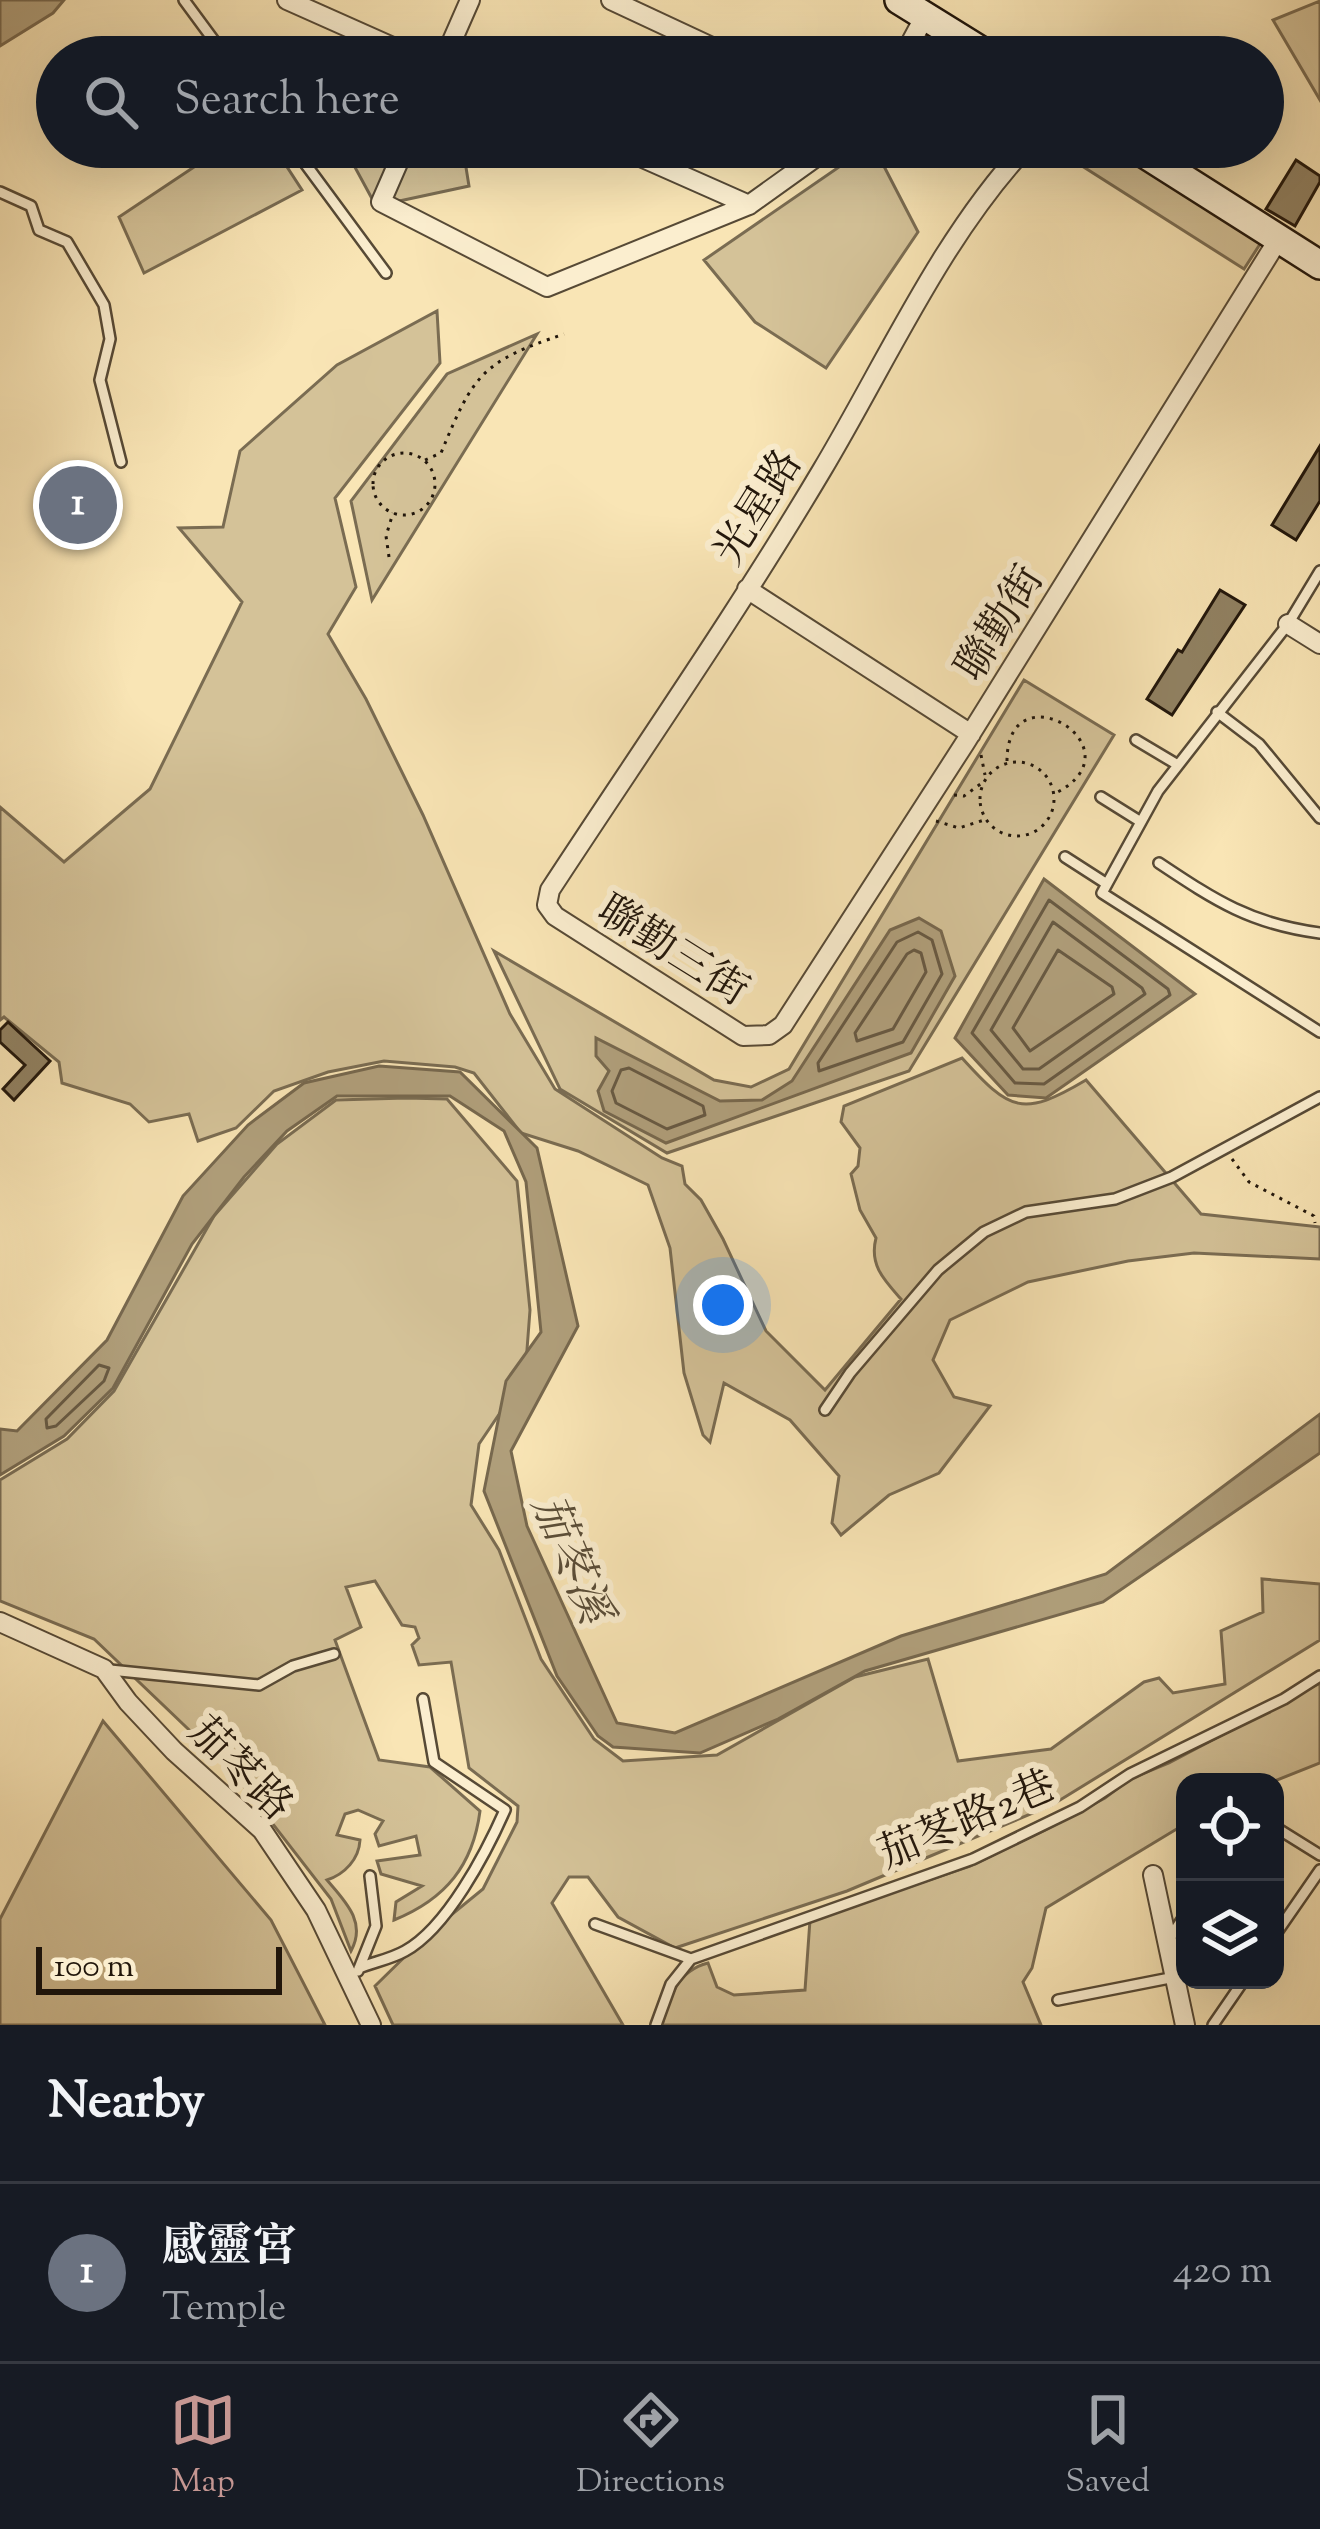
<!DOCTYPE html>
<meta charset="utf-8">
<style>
body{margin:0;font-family:"Sorts Mill Goudy","Noto Serif TC",serif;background:#242831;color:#f1f3f6}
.controls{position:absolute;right:36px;bottom:36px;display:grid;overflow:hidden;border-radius:24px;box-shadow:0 12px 48px #0002}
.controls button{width:108px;height:108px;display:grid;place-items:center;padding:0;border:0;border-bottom:3px solid #363941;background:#171b24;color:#f1f3f6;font:60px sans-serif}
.scale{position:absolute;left:36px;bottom:30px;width:246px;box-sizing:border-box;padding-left:12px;border:6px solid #21160b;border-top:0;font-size:33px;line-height:42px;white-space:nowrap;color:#21160b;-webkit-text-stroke:9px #fbeecf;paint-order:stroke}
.you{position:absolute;left:723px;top:1305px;width:42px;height:42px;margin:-30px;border:9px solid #fff;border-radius:50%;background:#1a73e8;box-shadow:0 0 0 18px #1a73e833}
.badge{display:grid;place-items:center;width:78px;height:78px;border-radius:50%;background:#c59692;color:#fff;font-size:39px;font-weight:700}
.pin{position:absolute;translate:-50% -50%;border:6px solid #fff;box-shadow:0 3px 12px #0006}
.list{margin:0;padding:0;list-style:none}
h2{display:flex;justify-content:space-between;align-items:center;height:156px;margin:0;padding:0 48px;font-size:51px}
h2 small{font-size:39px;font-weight:400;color:#9ea1a6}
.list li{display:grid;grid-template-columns:78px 1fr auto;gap:36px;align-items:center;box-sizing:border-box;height:180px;padding:0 48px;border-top:3px solid #363941}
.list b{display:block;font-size:45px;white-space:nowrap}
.list p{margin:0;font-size:39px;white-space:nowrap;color:#9ea1a6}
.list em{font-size:39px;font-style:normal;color:#9ea1a6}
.icon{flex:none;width:66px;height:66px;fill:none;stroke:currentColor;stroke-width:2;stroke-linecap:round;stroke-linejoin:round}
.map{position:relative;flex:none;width:1320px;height:2025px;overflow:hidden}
.search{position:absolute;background:#171b24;box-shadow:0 12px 48px #0002;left:36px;right:36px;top:36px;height:132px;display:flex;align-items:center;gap:30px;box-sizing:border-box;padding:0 42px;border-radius:66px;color:#9ea1a6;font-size:45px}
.sheet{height:336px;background:#171b24}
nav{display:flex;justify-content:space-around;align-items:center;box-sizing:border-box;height:168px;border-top:3px solid #363941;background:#171b24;font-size:33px;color:#9ea1a6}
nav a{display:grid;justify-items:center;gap:6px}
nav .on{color:#c59692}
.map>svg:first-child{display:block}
.green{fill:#d4c298;stroke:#7a6c52;stroke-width:3}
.water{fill:#b09f7b;stroke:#77684e;stroke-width:3}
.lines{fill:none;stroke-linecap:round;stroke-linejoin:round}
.shore{stroke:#685a43;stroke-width:3}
.building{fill:#918263;stroke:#21160b;stroke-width:3}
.lane-casing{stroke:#574a36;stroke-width:14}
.street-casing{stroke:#574a36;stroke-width:22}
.secondary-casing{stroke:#21160b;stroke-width:32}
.path{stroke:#21160b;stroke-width:3;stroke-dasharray:3 6;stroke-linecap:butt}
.lane{stroke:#fbeecf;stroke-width:9}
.street{stroke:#fbeecf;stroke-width:18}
.secondary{stroke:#fbeecf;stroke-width:27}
.labels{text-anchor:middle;stroke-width:12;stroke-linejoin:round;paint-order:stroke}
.street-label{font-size:42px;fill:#21160b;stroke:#fbeecf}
.water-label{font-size:45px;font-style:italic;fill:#5a4d38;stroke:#fbeecf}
</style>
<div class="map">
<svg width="1320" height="2025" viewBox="0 0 1320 2025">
<rect width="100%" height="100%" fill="#f9e5b5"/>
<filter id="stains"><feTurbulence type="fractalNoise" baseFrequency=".00167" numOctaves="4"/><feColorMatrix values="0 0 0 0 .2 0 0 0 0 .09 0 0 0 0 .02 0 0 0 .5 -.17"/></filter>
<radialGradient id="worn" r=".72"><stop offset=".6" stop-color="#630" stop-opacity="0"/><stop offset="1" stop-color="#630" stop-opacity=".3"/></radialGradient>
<path class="green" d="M1320,1v99l-47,-80z
M224,147h50l28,43 -158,83 -25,-56z
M868,147h6l44,85 -92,136 -71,-46 -51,-62z
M1063,147h52l147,94 -18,28 -184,-117z
M464,155l5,31 -93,20 -25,-46z
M437,311l3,52 -105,135 21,89 -28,47 38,65 57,116 87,199 45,75 107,69 20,8 3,18 16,16 22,39 43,92 59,59 76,-91c-17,-19 -32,-34 -25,-61l-16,-28 -9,-36 7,-8 2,-18 -19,-26 3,-16 118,-48c48,53 60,60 124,22l115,134 119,13v32l-126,-6 -66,8 -100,21 -78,38 -17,40 21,37 36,9 -51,67 -50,22 -48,40 -9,-12 7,-47 -49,-56 -66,-37 -14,59 -7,-7 -19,-62 -14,-125 -22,-63 -70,-34 -57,-18 -47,-60 -19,-6 -71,-6 -56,11 -54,19 -38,37 -38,13 -9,-27 -40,8 -19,-18 -68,-21 -3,-21 -55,-45 -4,3v-213l64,55 86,-73 92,-187 -63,-74 44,-1 17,-76 97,-86z
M537,334l-165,266 -21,-99 96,-127z
M1024,680l90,55 -205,336 -242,82 -107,-64 -66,-138 220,129 37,7 38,-18z
M406,1098l41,1 70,82 13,129 -5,66 -46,68 -8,61 28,45 42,109 53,80 29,22 94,-6 138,-78 73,-18 30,102 93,-12 93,-67 15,-4 14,15 52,-9 -4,-53 42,-19 -1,-33 58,5v56l-268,165 -205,86 -172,57 -57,-31 -30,-40h-19l-17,26 71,122h-230l-18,-39 54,-53 54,-44 34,-67 1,-16 -49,-38 -18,-106 -32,3 -7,-20 7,-7 -4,-11 -13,-2 -27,-44 -29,6 15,40 -26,13 44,120 51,7 50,44c-7,54 -34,88 -86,109l2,-18 26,-16 -41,-12 -4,-13 43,-6 -4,-19 -37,10 -4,-12 8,-13 -25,-11 -13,4 -8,21 23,5c-1,19 -15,34 -33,40 18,21 40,42 24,71l-20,-52 -100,-129 -137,-131 -94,-38v-121l67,-41 47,-48 100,-175 63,-72 59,-44z
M1320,1683v80l-48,19h-87v42l-139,84 -14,60 -9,14 18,43h-379c8,-29 15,-54 46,-62l9,24 17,8 71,-5 5,-70 160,-54 75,-36 60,-32 25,-19 39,-16z
M103,1721l168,199 54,105h-325v-106z"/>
<path class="water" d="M0,0h64l-11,13 -53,33z
M1044,879l151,115 -149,104 -38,-3 -53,-57z
M919,918l22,13 14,45 -44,77 -245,90 -62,-32 -6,-20 11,-20 -13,-15v-18l124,63 42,-1 30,-19 98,-151z
M379,1066l81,6 77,76 41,178 -67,125 16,75 90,197 58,10 226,-97 205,-62 214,-160v39l-217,149 -238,69 -87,48 -78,34 -87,-6 -15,-11 -41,-60 -73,-185 22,-110 35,-49 -15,-150 -22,-51 -54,-35h-113l-50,35 -43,46 -52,67 -79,144 -49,48 -64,39v-46l17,2 90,-91 76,-144 65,-71 56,-42z"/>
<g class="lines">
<path class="shore" d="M1049,900l119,89 2,6 -126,89 -29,-1 -43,-50z
M1053,922l89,66 3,6 -106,75h-16l-32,-39z
M918,932l14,8 10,34 -39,68 -84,29 -1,-8 79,-121z
M914,950l7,3 5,19 -33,57 -36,12 -2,-8 52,-79z
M1058,950l54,37 2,7 -84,57 -17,-23z
M629,1068l74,38 2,9 -38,14 -51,-26 -4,-12 9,-21z
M99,1365l10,3 -5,13 -48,45 -9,2 -1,-9z"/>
</g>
<path class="building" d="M1296,160l24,16v6l-25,44 -29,-17z
M1320,446v55l-24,39 -24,-15z
M1220,590l25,15 -73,110 -25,-16 31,-49 4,2z
M8,1022l42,39 -36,39 -11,-11 22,-24 -25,-23v-12z"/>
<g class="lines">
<defs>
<path id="lane" d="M184,0l42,57
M293,147l93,126
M0,192l31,14 8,24 28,12 37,63 6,34 -10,41 21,82
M1320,571l-32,53 -130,167 -56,102 218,139
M1217,712l42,32 61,74
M1136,740l42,25
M1101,797l40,25
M1065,857l42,27
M1159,863c57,38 92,61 161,70
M825,1410l25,-37 88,-103 46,-38 42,-20 89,-13 57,-22 148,-80
M110,1670l149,15 34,-19 41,-12
M1275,1827l45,28
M595,1924l96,35
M1275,1935l45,-65
M1168,1941l17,-26
M359,1968c15,-6 32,-9 46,-17 42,-23 81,-98 100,-141l-71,-48 -11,-63
M358,1971l18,-45 -6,-50
M1058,2000l117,-23
M656,2025l15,-41 20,-25 282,-100 107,-52 50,-33 154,-75 36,-23
M1213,2025l31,-45"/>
<path id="street" d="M287,0l128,57
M611,0l122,57
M445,57l25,-57
M903,57l22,-41
M405,147l-24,55 166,85 202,-82 81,-58
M618,147l131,58
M1026,147c-85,91 -140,216 -204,323 -85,143 -181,281 -272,420l-3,15 8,11 188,120 26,-1 14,-10 182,-282 313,-503
M747,589l224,145
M1288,624l32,20
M0,1622l104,47 24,33 46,49 88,79 54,80 55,115
M1153,1875l32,150"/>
<path id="secondary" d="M899,0l92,57
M1134,147l186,118"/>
</defs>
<use href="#lane" class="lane-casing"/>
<use href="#street" class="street-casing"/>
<use href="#secondary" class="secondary-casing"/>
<path class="path" d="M373 484a31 31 0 1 1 62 0a31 31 0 1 1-62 0Z
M425,460l16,-7c33,-80 41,-91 123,-119
M389,557l-3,-21 7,-23
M981,755l4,20
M1007,761c0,-95 136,-13 49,32
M980 799a37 37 0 1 1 74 0a37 37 0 1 1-74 0Z
M954,795l10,1 18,-13
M936,821l23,7 25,-8
M1232,1159l17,23 65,34 1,7"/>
<use href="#lane" class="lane"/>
<use href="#street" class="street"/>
<use href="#secondary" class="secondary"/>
</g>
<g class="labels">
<g class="street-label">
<text transform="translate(756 506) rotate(-58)" y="15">光星路</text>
<text transform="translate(998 622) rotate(-58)" y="15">聯勤街</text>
<text transform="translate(674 949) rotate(32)" y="15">聯勤三街</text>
<text transform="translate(242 1767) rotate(45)" y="15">茄苳路</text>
<text transform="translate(966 1818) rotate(-23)" y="15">茄苳路2巷</text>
</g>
<g class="water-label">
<text transform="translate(573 1558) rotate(67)" y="16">茄苳溪</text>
</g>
</g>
<rect width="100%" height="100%" filter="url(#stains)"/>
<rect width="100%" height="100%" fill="url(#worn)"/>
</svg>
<div class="controls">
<button><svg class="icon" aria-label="locate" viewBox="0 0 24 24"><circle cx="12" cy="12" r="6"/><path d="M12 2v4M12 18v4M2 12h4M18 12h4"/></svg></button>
<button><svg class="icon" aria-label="layers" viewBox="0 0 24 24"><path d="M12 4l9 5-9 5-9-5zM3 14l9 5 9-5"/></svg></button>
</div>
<div class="scale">100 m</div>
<div class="you"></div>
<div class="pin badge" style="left:78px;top:505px;background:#6b7280">1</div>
<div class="search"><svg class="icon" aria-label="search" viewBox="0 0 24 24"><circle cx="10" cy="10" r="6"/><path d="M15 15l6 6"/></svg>Search here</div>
</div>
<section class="sheet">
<h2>Nearby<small></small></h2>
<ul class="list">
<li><span class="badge" style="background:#6b7280">1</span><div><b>感靈宮</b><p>Temple</p></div><em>420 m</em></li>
</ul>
</section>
<nav>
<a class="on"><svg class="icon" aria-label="map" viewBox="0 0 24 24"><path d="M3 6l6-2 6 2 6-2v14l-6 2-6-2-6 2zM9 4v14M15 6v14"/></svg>Map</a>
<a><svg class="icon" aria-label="directions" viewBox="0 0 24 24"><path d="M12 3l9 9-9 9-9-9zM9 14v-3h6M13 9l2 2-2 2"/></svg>Directions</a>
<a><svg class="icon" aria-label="saved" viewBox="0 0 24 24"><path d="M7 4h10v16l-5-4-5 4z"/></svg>Saved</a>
</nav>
